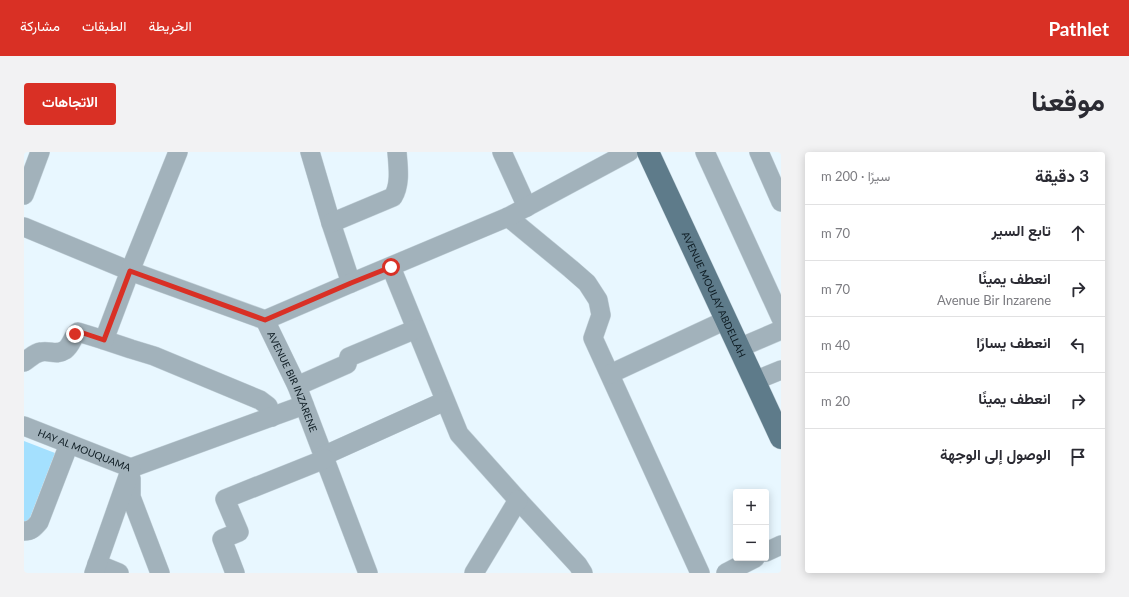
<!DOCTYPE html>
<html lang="ar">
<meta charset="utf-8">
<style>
body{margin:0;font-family:Lato,Vazirmatn,sans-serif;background:#f2f2f3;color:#2b2b33;direction:rtl}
.controls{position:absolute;right:12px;bottom:12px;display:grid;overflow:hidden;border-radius:4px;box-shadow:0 2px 10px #0003}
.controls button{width:36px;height:36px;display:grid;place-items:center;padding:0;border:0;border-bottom:1px solid #e1e1e2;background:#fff;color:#2b2b33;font:20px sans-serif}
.stop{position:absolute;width:12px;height:12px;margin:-9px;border:3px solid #d93025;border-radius:50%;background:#fff}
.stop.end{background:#d93025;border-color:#fff;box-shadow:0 1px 4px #0008}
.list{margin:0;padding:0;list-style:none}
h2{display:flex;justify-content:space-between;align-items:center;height:52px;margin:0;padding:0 16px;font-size:17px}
h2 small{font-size:13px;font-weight:400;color:#7c7c81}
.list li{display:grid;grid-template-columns:26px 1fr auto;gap:12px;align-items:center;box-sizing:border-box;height:56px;padding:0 16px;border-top:1px solid #e1e1e2}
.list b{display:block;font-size:15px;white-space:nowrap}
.list p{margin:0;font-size:13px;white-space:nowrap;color:#7c7c81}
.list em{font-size:13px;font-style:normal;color:#7c7c81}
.icon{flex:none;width:22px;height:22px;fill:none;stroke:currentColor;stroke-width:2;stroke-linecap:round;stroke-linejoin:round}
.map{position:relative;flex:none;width:757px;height:421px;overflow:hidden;direction:ltr;border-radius:4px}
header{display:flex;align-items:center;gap:24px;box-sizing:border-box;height:56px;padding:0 20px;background:#d93025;color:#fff}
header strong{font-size:19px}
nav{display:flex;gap:22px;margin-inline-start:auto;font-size:14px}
.intro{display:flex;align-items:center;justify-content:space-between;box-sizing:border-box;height:96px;padding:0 24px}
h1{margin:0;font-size:28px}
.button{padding:10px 18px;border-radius:4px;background:#d93025;color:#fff;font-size:14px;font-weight:700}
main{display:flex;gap:24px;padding:0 24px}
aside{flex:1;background:#fff;border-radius:4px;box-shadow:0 2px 10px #0003}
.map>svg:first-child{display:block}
.green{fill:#a4e0fe}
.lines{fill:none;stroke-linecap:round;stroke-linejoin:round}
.minor-casing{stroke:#c5d4dc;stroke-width:20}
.major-casing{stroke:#c5d4dc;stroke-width:23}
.minor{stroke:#a2b2bb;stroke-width:19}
.major{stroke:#5e7b8a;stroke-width:22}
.route{stroke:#d93025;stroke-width:5}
.labels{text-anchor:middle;stroke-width:3;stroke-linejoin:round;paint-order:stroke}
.street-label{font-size:10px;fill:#0d1b22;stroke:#e8f7ff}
</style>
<header>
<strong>Pathlet</strong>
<nav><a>الخريطة</a><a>الطبقات</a><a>مشاركة</a></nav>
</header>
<div class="intro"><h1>موقعنا</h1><a class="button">الاتجاهات</a></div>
<main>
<aside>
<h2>3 دقيقة<small>سيرًا · 200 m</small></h2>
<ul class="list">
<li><svg class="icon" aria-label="ahead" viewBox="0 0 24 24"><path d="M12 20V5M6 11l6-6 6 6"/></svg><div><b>تابع السير</b></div><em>70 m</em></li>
<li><svg class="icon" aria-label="right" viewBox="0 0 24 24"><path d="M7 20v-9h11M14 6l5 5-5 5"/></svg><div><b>انعطف يمينًا</b><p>Avenue Bir Inzarene</p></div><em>70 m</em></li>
<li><svg class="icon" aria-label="left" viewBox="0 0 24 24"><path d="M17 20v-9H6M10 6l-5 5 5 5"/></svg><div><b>انعطف يسارًا</b></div><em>40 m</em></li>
<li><svg class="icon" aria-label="right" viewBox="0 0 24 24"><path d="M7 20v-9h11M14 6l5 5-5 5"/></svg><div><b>انعطف يمينًا</b></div><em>20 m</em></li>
<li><svg class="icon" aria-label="arrive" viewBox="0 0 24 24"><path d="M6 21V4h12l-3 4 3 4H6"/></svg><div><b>الوصول إلى الوجهة</b></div></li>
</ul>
</aside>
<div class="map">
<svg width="757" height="421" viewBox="0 0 757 421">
<rect width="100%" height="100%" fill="#e8f7ff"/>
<path class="green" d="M0,289l31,12 -27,70 -4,-2z"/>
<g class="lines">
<defs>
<g id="minor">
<path d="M286,0l21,71 20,60"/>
<path d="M478,0l25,55"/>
<path d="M681,0l76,166"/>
<path d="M735,0l22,50"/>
<path d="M0,43l16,-43"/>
<path d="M484,65l63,52 16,14 11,17 3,15 -8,23 107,235"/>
<path d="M307,71l62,-26c8,-13 5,-31 4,-45"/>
<path id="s1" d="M0,75l106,44 135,49 32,66 71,187"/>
<path d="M367,115l68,167 59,66 60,65 5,8"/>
<path d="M241,168l86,-37 157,-66 121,-65"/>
<path d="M80,188l27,9 23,7 106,44 8,6 4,11"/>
<path d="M715,196l42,-18"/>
<path d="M0,210c5,-3 10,-9 17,-10 9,-2 15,4 24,-2 7,-5 7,-13 13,-18l26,8 26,-69 48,-119"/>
<path d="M586,222l116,-54"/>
<path d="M730,229l27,-11"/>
<path d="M273,234l50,-22 2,-7 67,-28"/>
<path id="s2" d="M0,274l107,42"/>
<path d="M299,304l122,-55"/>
<path d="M107,316l173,-63"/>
<path d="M107,326v19l29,76"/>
<path d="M0,379c7,0 10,-3 15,-9l30,-78"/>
<path d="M742,400l15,-7"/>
<path d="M73,412l22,9"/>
<path d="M70,421l37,-105"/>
<path d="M211,421l-13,-34 17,-7 -14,-33 100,-40"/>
<path d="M450,421l44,-73"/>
<path d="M702,421l29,-15"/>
</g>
<g id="major">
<path id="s3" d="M624,0l133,286"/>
</g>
</defs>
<use href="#minor" class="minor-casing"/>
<use href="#major" class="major-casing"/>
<use href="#minor" class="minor"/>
<use href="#major" class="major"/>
</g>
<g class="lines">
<path class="route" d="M51,182l3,-2h2l24,8 26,-69 135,49 86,-37 40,-16"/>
</g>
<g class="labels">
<g class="street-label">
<text dy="4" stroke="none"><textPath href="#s3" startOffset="157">AVENUE MOULAY ABDELLAH</textPath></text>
<text dy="4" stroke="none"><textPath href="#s1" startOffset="326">AVENUE BIR INZARENE</textPath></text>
<text dy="4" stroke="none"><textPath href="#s2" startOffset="65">HAY AL MOUQUAMA</textPath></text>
</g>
</g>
</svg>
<div class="controls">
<button>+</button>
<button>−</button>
</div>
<div class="stop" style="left:367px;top:115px"></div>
<div class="stop end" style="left:51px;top:182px"></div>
</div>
</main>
